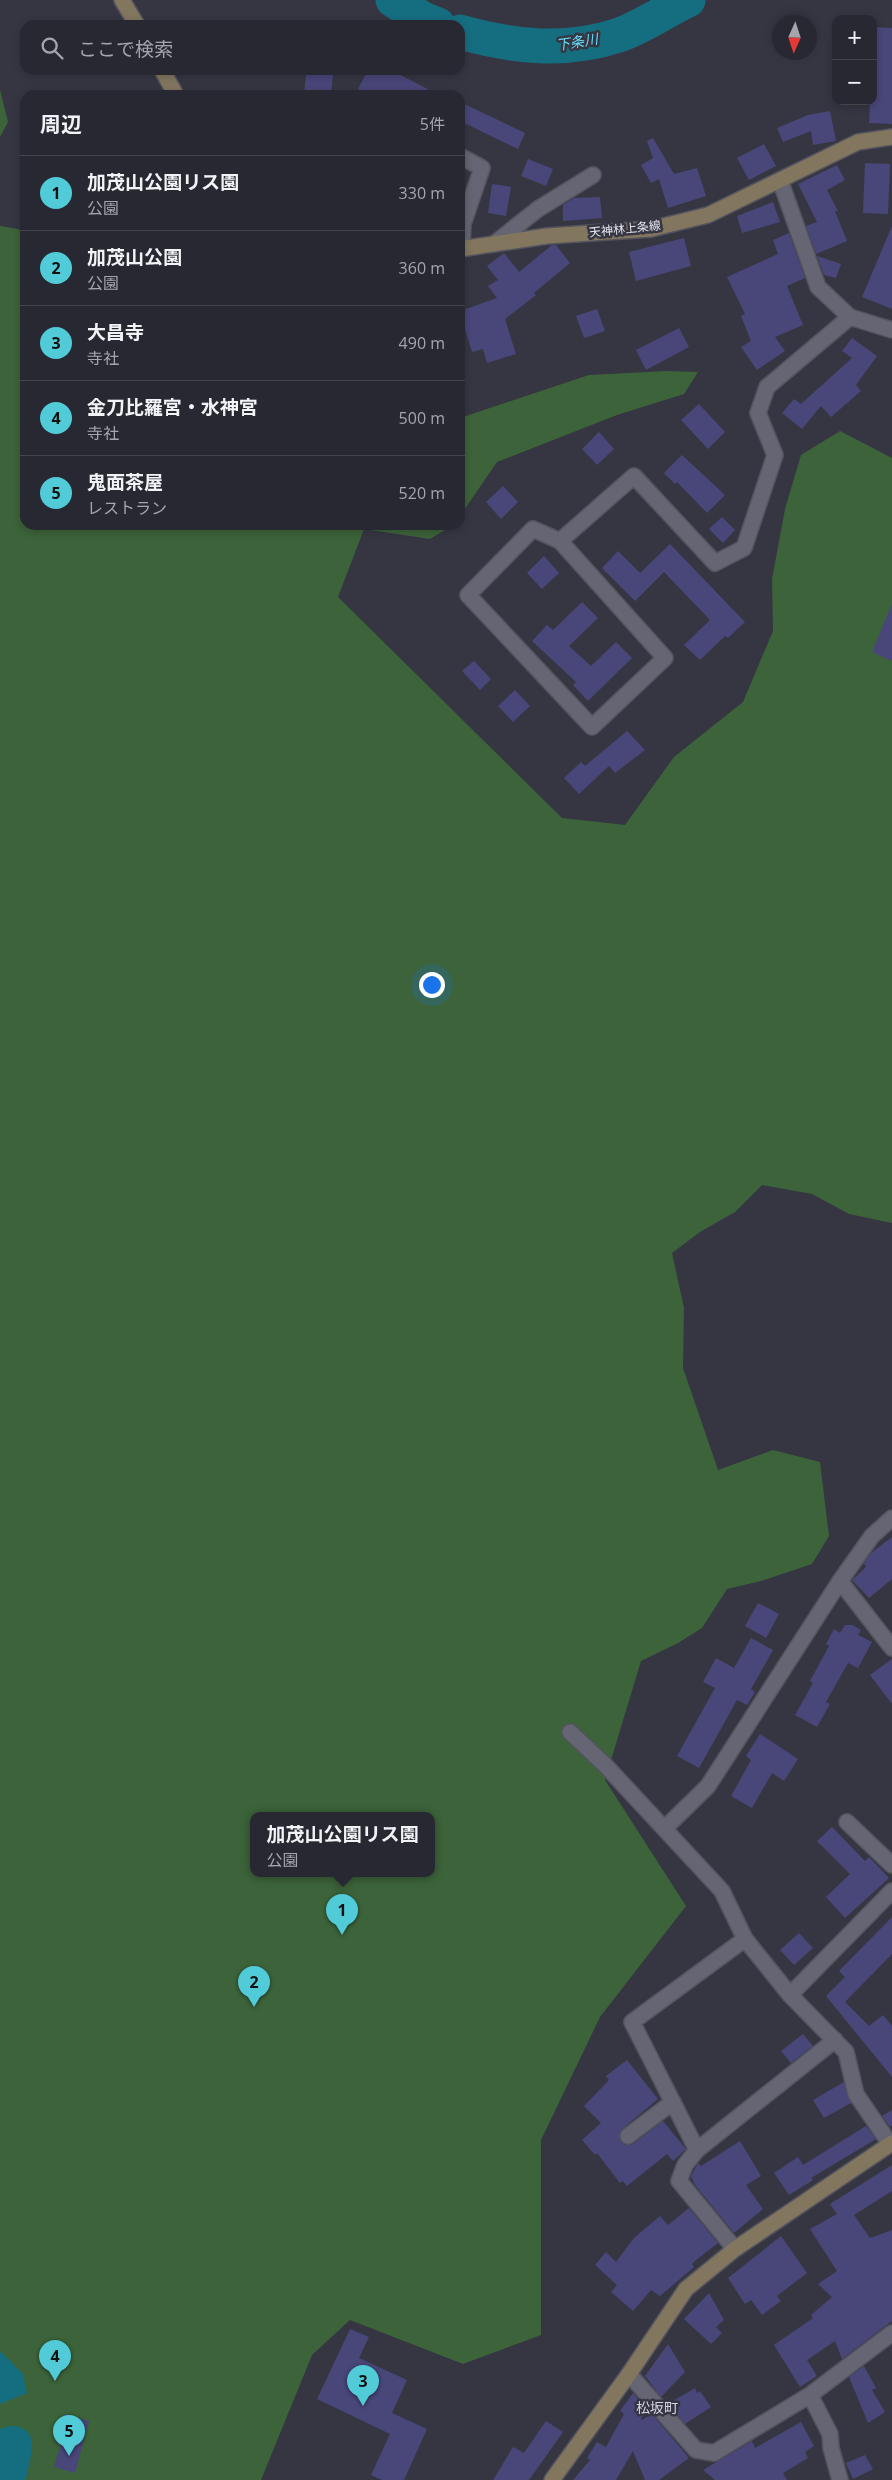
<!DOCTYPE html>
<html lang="ja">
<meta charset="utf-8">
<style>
body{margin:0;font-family:"Open Sans","Noto Sans JP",sans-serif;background:#34343e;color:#f1f3f6}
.controls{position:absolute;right:15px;top:15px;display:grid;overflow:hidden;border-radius:10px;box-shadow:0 2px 8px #0003}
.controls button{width:45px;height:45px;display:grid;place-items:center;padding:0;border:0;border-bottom:1px solid #44444d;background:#282832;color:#f1f3f6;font:25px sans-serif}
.compass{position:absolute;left:772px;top:15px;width:45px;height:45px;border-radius:50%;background:#282832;box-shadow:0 2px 8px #0003;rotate:183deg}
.you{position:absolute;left:431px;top:984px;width:18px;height:18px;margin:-12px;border:4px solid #fff;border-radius:50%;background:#1a73e8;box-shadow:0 0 0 8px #1a73e833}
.badge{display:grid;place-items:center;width:32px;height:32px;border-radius:50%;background:#52cbd8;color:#111;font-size:16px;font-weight:700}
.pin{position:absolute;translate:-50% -41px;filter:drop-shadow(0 1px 2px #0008)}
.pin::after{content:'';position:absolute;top:26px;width:18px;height:15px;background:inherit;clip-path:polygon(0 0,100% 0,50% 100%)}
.popup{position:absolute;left:250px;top:1812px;width:185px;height:65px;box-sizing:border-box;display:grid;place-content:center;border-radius:10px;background:#282832;filter:drop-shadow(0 1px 4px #0005);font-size:16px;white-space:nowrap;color:#a5a6ac}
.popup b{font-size:19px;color:#f1f3f6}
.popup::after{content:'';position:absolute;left:50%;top:100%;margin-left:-10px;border:10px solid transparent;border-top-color:#282832}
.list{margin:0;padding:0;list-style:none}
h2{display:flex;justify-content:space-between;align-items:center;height:65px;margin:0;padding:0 20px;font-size:21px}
h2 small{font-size:16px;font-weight:400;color:#a5a6ac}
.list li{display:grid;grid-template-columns:32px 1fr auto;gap:15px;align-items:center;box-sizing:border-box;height:75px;padding:0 20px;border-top:1px solid #44444d}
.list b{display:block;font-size:19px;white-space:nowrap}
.list p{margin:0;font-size:16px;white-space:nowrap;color:#a5a6ac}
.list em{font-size:16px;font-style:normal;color:#a5a6ac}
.icon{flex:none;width:28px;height:28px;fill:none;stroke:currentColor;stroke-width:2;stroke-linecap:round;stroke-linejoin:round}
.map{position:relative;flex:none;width:892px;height:2480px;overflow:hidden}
.search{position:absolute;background:#282832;box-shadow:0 2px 8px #0003;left:20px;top:20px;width:445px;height:55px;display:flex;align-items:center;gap:12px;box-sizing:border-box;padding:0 18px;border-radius:15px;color:#a5a6ac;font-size:19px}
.panel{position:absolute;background:#282832;box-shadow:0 2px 8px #0003;left:20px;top:90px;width:445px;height:440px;border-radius:15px}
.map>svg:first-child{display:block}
.green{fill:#3c633a;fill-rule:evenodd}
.water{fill:#156e80}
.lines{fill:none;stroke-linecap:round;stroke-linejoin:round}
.river{stroke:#156e80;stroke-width:35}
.building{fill:#494679}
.street-casing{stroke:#54545f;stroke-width:18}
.secondary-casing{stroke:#54545f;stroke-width:18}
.street{stroke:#656573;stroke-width:15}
.secondary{stroke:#82765f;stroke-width:15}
.labels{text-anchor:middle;stroke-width:5;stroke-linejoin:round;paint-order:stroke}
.street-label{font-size:12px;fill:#e2e3eb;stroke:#363643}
.water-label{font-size:14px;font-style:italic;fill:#68defa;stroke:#363643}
.neighbourhood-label{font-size:14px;fill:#d5d5e5;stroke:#363643}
</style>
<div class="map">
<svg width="892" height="2480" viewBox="0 0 892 2480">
<rect width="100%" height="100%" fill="#363643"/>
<path class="green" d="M0,90l8,32 -8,15z
M0,226l18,3 7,5v291h428l-23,14 -66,-10 -26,68 224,221 63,7 49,-68 69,-55 30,-71 -1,-52 13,-70 16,-54 39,-24 52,27v765l-43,-9 -37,-20 -50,-9 -27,27 -35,20 -28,21 12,55 -1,60 35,102 55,-20 47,12 9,74 -17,28 -51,17 -34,8 -25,39 -24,15 -37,18 -36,119 81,126 -86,111 -59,123v195l-78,29 -113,-44 -38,35 -51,125h-261zM253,1816h178v58h-178z
M668,371l30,1 -14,22 -67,21 -120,47 -37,54v-98l129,-43z"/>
<path class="water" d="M0,2351l23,23 4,19 -27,11z
M10,2426c33,0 20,32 16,54h-26v-51z"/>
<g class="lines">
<path class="river" d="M393,0l30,19 15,6
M460,32c54,15 105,21 159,3 23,-8 46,-24 69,-35"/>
</g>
<path class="building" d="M874,27l18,1v96l-23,-1 1,-22h3z
M368,70h23l48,25h-69l-12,-6z
M306,73l27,2 -2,20h-27z
M460,102l65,31 -7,16 -58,-28z
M830,111l6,30 -23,4 -2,-14 -28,11 -6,-14 31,-13z
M653,138l21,36 23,-6 9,28 -38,12 -9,-29 -8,4 -10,-18 12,-7 -6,-17z
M764,144l12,22 -27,14 -12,-22z
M528,159l25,10 -7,17 -25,-10z
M865,163l25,1 -2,50 -25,-1z
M837,165l8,15 -18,10 11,21h-3l12,30 -31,13 -10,-28 11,-4 -19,-38z
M492,184l19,3 -5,29 -18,-3z
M600,197l2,21 -39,3v-16l11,-7z
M773,202l7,20 -38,11 -5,-17z
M892,226v83l-30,-12z
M789,233l16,45 -18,8 16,39 -28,12 10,14 -28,19 -16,-23 10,-6 -10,-25 4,-2 -18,-37 51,-23 -5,-14z
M684,238l7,28 -55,15 -7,-29z
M552,245h4l14,18 -36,30 2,2 -31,24 11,35 -29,9 -4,-14 -11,3 -8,-26 -4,2v-17l37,-13 -9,-12 10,-6 -11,-14 17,-13 15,19z
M817,256l24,8 -5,14 -12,-3z
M597,309l8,22 -21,7 -8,-22z
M679,328l10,19 -43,23 -10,-20z
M852,338l25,18 -21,29 5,6 -30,26 -10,-11 -19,23 -20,-16 12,-14 7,5 51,-46 -10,-7z
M699,404l26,28 -17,17 -27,-29z
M599,432l15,17 -17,16 -15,-16z
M682,455l43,40 -18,18 -30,-31 -2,2 -11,-11z
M503,486l15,16 -17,17 -15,-17z
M722,517l13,13 -12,13 -14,-14z
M670,544l75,78 -17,16 -3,-2 -25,24 -16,-15 26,-25 -46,-48 -29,29 -33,-33 16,-17 22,22z
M544,556l15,17 -17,16 -15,-16z
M582,602l16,16 -29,28 22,20 25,-24 16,16 -44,43 -15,-16 3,-3 -44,-41 15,-16 6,5z
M892,604v57l-20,-9z
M474,661l17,18 -11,11 -18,-19z
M515,690l15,16 -17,16 -15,-16z
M627,731l18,19 -30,23 -6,-7 -30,28 -15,-16 17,-16 4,4z
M892,1537v42l-23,19 -17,-18 14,-13 -2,-3 6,-10z
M758,1603l21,11 -13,24 -21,-12z
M845,1625h7l9,5 -3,5 14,7 -14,26 -10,-5 -22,39 4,2 -13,23 -22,-12 18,-32 -3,-2 19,-35 -3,-2 8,-15 6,4z
M751,1638l22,12 -22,39 4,3 -8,13 -10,-5 -38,68 -22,-12 38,-68 -12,-6 13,-24 18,10z
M892,1659v45l-22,-29z
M760,1734l38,25 -14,22 -12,-8 -20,35 -21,-12 20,-36 -5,-4z
M832,1827l33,34 4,-4 20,21 -44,40 -19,-21 24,-23 -33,-33z
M892,1917v37l-47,48 24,24 14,-11 9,11v51l-66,-81 19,-19 -6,-6z
M799,1933l14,15 -19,17 -14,-15z
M803,2034l10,12 -22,17 -10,-12z
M627,2060l31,39 -36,30 -3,8 1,4 5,4 8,-1 30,-23 23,28 -13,12 -6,-7 -40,32 -4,-5 -3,2 -23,-30 -2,2 -13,-15 19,-17 -17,-17 25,-26 -3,-4z
M844,2082l7,21 -27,15 -11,-18z
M892,2110v15l-2,2 -8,-11z
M866,2126l10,13 -65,39 2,2 -24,15 -15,-22 24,-16 5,8z
M740,2141l21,35 -15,9 17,24 -29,24 -39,-48 -4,-9 7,-13 3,3z
M892,2165v26l-38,24 16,23 22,-8v91l-50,38 -7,-18 -28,19 10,16 -17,11 -26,-42 39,-27 -2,-3 21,-18 -14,-13 19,-13 -27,-42 27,-15 -7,-10z
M689,2208l29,35 -22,17 -4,4 2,3 -34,29 -9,-6 -18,21 -22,-19 6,-7 -22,-20 11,-13 10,10 18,-24 26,-22 8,9z
M781,2236l26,37 -30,23 4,5 -19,14 -11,-15 -6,4 -17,-26z
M709,2293l15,27 -8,7 6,6 -11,11 -27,-25z
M350,2329l19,8 -10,21 48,22 -15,33 35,16 -23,51h-22l-11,-5 19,-41 -73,-35z
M668,2344l17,28 -24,25 -16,-21z
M864,2366l12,22 -4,2 13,22 -17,11 -19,-46z
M695,2388l2,5 3,-2 11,16 -26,17 -17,-20z
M633,2393l15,17 -7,8 1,2 10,-6 37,44 -30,22h-14l-12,-29 -17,29h-43l17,-20 -3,-2 10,-16 9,5 18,-33 -4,-3z
M64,2414l25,7 -14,52 -21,-6 7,-23 -5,-1z
M546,2421l17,11 -34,48h-36l20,-33 11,6z
M801,2422l13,24 -9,6 3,6 -25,15 4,7h-72l-12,-10 49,-29 3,7z
M865,2455l8,14 -20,10 -7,-16z"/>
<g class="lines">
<defs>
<path id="street" d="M460,156l22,12 -19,56 -1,24
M780,180l38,107 32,30 42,13
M494,244l44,-35 55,-34
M533,529l27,12 105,117 -73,69 -124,-132z
M560,541l74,-65 81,87 29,-15 31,-93 -17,-42 9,-26 83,-70
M840,1581l52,67
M570,1732l36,34 116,125 23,48 45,56 56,57 10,42 34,50
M847,1822l45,43
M665,1828l43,-42 132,-205 32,-45 20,-18
M790,1995l102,-104
M628,2136l45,-34
M697,2150l-65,-128 113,-83
M735,2249l-56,-68 6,-16 12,-15 138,-110
M629,2374l67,76 18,3 96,-58 20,39 1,14 9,32
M810,2395l82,-62"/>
<path id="secondary" d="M122,0l15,25
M162,70l14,25
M460,249l87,-13 104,-7 57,-14 150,-73 34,-5
M552,2480l77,-106 57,-85 49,-40 157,-106"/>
</defs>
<use href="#street" class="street-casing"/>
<use href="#secondary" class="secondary-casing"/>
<use href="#street" class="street"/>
<use href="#secondary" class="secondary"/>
</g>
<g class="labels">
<g class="street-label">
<text transform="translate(625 229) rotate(-6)" y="4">天神林上条線</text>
</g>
<g class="water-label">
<text transform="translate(577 42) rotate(-9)" y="5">下条川</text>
</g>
<g class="neighbourhood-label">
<text x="657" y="2413">松坂町</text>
</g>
</g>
</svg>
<div class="controls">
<button>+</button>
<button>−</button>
</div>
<svg class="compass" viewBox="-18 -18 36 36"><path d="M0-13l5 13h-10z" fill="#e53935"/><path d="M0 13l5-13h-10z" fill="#a5a6ac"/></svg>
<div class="you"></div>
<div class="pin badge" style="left:342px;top:1935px">1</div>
<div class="popup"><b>加茂山公園リス園</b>公園</div>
<div class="pin badge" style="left:254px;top:2007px">2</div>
<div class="pin badge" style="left:363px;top:2406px">3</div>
<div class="pin badge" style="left:55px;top:2381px">4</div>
<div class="pin badge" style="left:69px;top:2456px">5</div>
<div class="search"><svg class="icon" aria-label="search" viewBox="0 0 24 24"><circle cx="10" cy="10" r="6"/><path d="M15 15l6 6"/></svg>ここで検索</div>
<section class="panel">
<h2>周辺<small>5件</small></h2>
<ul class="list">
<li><span class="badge">1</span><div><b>加茂山公園リス園</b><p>公園</p></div><em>330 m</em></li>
<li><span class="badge">2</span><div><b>加茂山公園</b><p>公園</p></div><em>360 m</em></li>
<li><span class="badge">3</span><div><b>大昌寺</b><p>寺社</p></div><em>490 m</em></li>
<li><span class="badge">4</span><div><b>金刀比羅宮・水神宮</b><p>寺社</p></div><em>500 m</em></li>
<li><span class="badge">5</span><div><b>鬼面茶屋</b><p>レストラン</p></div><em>520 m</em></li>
</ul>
</section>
</div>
